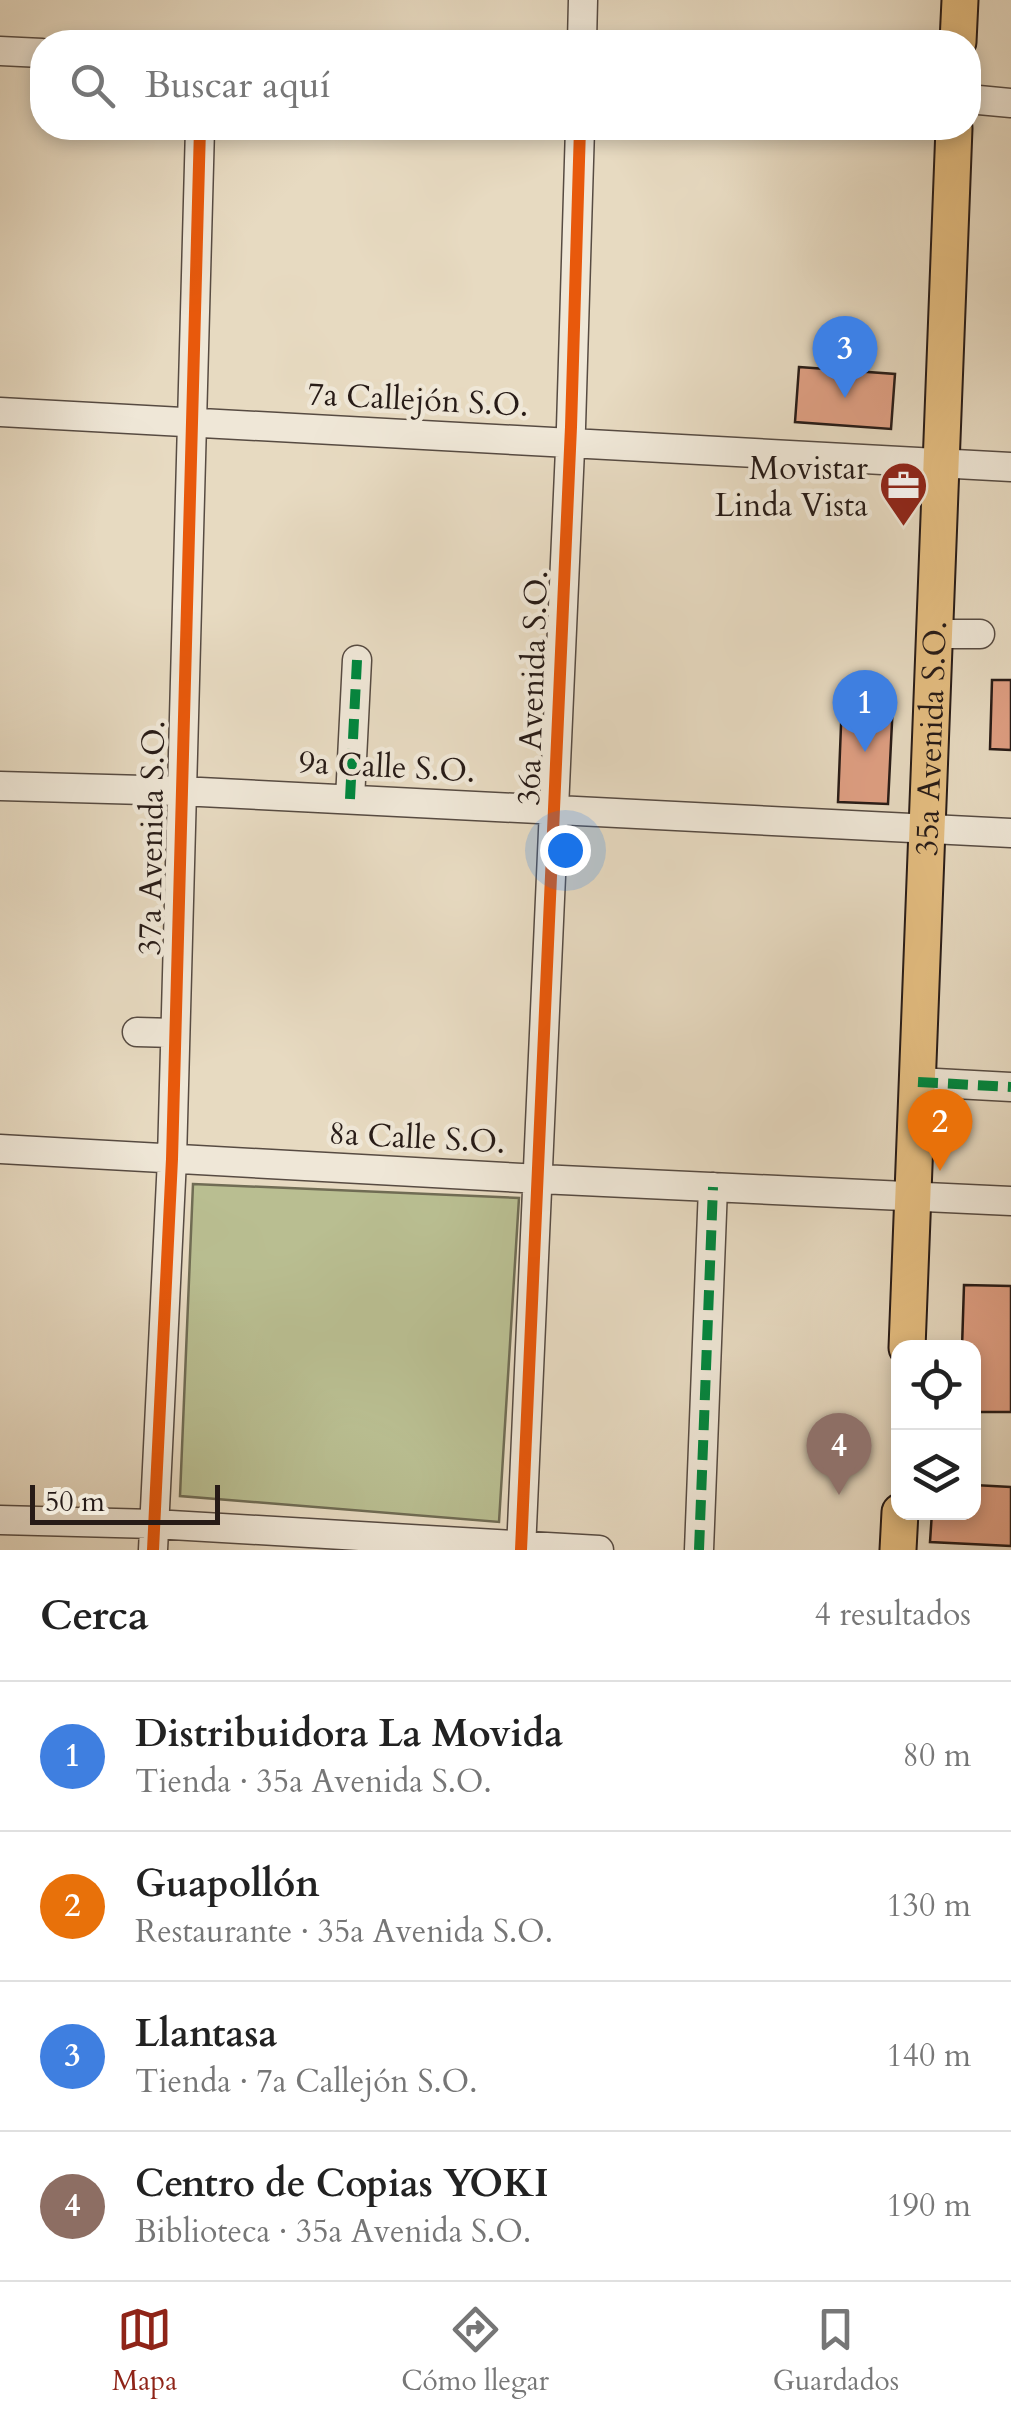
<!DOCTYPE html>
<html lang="es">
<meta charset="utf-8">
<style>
body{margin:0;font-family:Cardo,serif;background:#f2f2f2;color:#222}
.controls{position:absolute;right:30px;bottom:30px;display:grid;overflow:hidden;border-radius:20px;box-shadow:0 5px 15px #0003}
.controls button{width:90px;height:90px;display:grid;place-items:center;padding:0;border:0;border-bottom:2px solid #e0e0e0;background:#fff;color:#222;font:50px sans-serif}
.scale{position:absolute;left:30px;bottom:25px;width:190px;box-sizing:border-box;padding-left:10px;border:5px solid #271b17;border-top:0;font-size:28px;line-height:35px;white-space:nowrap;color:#271b17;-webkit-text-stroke:8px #efe7d7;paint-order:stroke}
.you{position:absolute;left:565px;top:850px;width:35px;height:35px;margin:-25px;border:8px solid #fff;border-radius:50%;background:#1a73e8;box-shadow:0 0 0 15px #1a73e833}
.badge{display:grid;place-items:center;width:65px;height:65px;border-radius:50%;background:#8f2418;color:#fff;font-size:32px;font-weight:700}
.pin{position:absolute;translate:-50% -82px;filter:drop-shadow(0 2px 5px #0008)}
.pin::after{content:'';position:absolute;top:52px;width:35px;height:30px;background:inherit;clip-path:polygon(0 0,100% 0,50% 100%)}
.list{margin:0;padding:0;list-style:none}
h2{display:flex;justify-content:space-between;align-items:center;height:130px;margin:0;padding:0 40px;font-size:42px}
h2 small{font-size:32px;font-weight:400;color:#767676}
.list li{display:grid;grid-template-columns:65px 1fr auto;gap:30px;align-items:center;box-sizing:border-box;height:150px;padding:0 40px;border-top:2px solid #e0e0e0}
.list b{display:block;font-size:38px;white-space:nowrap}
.list p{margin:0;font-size:32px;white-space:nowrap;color:#767676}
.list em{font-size:32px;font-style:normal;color:#767676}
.icon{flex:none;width:55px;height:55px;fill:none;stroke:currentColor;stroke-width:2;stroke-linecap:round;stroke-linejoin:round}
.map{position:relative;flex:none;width:1011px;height:1550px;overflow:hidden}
.search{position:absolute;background:#fff;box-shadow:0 5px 15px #0003;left:30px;right:30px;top:30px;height:110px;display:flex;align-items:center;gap:25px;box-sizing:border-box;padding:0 35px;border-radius:40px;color:#767676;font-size:38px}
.sheet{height:730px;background:#fff}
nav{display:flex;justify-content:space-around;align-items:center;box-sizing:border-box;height:140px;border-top:2px solid #e0e0e0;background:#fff;font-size:28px;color:#767676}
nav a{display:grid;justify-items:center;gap:5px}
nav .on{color:#8f2418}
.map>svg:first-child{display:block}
.green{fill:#b9be91;stroke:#706c54;stroke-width:2.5}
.building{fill:#df9f83;stroke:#271b17;stroke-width:2.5}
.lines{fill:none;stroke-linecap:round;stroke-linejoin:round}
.minor-casing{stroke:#574b42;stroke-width:31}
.major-casing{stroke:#271b17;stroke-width:39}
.minor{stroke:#efe7d7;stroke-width:28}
.major{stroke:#e4bd80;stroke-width:35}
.quiet{stroke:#00873e;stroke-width:10;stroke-dasharray:20 10;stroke-linecap:butt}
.cycleway-casing{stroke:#efe7d7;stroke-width:19}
.cycleway{stroke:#e8590c;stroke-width:12}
.labels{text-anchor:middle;stroke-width:9;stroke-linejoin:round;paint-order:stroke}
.street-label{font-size:32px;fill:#271b17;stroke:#efe7d7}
.poi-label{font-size:32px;fill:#271b17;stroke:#efe7d7;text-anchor:end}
</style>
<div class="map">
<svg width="1011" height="1550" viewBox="0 0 1011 1550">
<rect width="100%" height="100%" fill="#e7dac1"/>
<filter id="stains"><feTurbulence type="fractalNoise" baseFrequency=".002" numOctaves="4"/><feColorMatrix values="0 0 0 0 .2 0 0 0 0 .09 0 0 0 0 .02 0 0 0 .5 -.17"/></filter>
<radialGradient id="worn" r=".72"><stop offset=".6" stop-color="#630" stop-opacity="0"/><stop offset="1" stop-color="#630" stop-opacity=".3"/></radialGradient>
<path class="green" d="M193,1184l326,14 -20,324 -319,-26z"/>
<path class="building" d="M799,367l96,7 -4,55 -96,-7z
M992,680h19v70l-21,-1z
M842,700l51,2 -5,102 -50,-2z
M964,1285l47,1v126h-37v-64h-12z
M974,1485l37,2v59l-81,-4 2,-30h42z"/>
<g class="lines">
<defs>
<path id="minor" d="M582,42l1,-42
M0,51l42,2
M968,99l43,4
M0,412l1011,55
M935,634h45
M0,786l180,5 831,42
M350,799l7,-139
M137,1032l38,1
M918,1082l93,5
M0,1149l540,30 471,22
M0,1520l154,4 445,26
M153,1550l19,-391 28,-1031
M521,1550l50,-1123 9,-299
M699,1550l14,-363"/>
<g id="major">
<path d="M958,42l2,-42"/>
<path id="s1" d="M907,1348l47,-1220"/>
<path d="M898,1550l2,-38"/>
</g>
</defs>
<use href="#minor" class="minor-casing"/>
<use href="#major" class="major-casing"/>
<use href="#minor" class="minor"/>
<use href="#major" class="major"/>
<path class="quiet" d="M350,799l7,-139
M918,1082l93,5
M699,1550l14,-363"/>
<defs>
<path id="cycleway" d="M153,1550l19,-391 28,-1031
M521,1550l50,-1123 9,-299"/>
</defs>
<use href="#cycleway" class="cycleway-casing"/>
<use href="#cycleway" class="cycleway"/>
</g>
<defs>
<symbol id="office-pin" viewBox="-11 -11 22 30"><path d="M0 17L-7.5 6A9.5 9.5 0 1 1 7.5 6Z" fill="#8f2418" stroke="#efe7d7"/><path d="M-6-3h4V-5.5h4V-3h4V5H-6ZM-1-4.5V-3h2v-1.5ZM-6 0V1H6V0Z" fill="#fff"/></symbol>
</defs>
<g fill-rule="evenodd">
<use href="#office-pin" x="876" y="458" width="55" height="75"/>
</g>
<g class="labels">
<g class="street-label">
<text transform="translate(418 399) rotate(3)" y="11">7a Callejón S.O.</text>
<text transform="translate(532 688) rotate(-88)" y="11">36a Avenida S.O.</text>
<text dy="11" stroke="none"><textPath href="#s1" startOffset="610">35a Avenida S.O.</textPath></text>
<text transform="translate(387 766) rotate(3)" y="11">9a Calle S.O.</text>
<text transform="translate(151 838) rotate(-89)" y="11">37a Avenida S.O.</text>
<text transform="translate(417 1137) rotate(3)" y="11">8a Calle S.O.</text>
</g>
<g class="poi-label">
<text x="868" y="479">Movistar<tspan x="868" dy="37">Linda Vista</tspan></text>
</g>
</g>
<rect width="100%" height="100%" filter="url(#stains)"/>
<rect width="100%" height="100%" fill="url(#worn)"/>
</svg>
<div class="controls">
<button><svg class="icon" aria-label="locate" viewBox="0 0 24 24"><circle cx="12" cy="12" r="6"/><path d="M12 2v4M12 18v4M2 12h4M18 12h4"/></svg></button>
<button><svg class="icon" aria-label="layers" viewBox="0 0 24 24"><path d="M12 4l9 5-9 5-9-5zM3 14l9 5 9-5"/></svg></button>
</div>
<div class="scale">50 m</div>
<div class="you"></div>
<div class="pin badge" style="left:865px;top:752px;background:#3f7fe0">1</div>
<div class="pin badge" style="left:940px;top:1171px;background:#e8710a">2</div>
<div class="pin badge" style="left:845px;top:398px;background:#3f7fe0">3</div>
<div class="pin badge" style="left:839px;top:1495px;background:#8d6e63">4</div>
<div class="search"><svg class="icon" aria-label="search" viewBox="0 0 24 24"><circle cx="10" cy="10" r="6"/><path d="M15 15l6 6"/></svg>Buscar aquí</div>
</div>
<section class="sheet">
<h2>Cerca<small>4 resultados</small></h2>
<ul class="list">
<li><span class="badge" style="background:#3f7fe0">1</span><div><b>Distribuidora La Movida</b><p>Tienda · 35a Avenida S.O.</p></div><em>80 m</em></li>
<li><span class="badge" style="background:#e8710a">2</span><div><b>Guapollón</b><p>Restaurante · 35a Avenida S.O.</p></div><em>130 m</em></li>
<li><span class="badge" style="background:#3f7fe0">3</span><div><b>Llantasa</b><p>Tienda · 7a Callejón S.O.</p></div><em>140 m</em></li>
<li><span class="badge" style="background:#8d6e63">4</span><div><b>Centro de Copias YOKI</b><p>Biblioteca · 35a Avenida S.O.</p></div><em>190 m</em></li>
</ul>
</section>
<nav>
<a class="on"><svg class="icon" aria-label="map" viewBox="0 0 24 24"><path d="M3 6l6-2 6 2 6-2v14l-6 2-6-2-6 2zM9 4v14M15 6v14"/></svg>Mapa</a>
<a><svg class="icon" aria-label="directions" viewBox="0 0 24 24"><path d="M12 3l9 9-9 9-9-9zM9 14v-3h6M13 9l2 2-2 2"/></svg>Cómo llegar</a>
<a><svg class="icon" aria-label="saved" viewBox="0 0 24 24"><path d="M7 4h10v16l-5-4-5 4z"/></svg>Guardados</a>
</nav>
